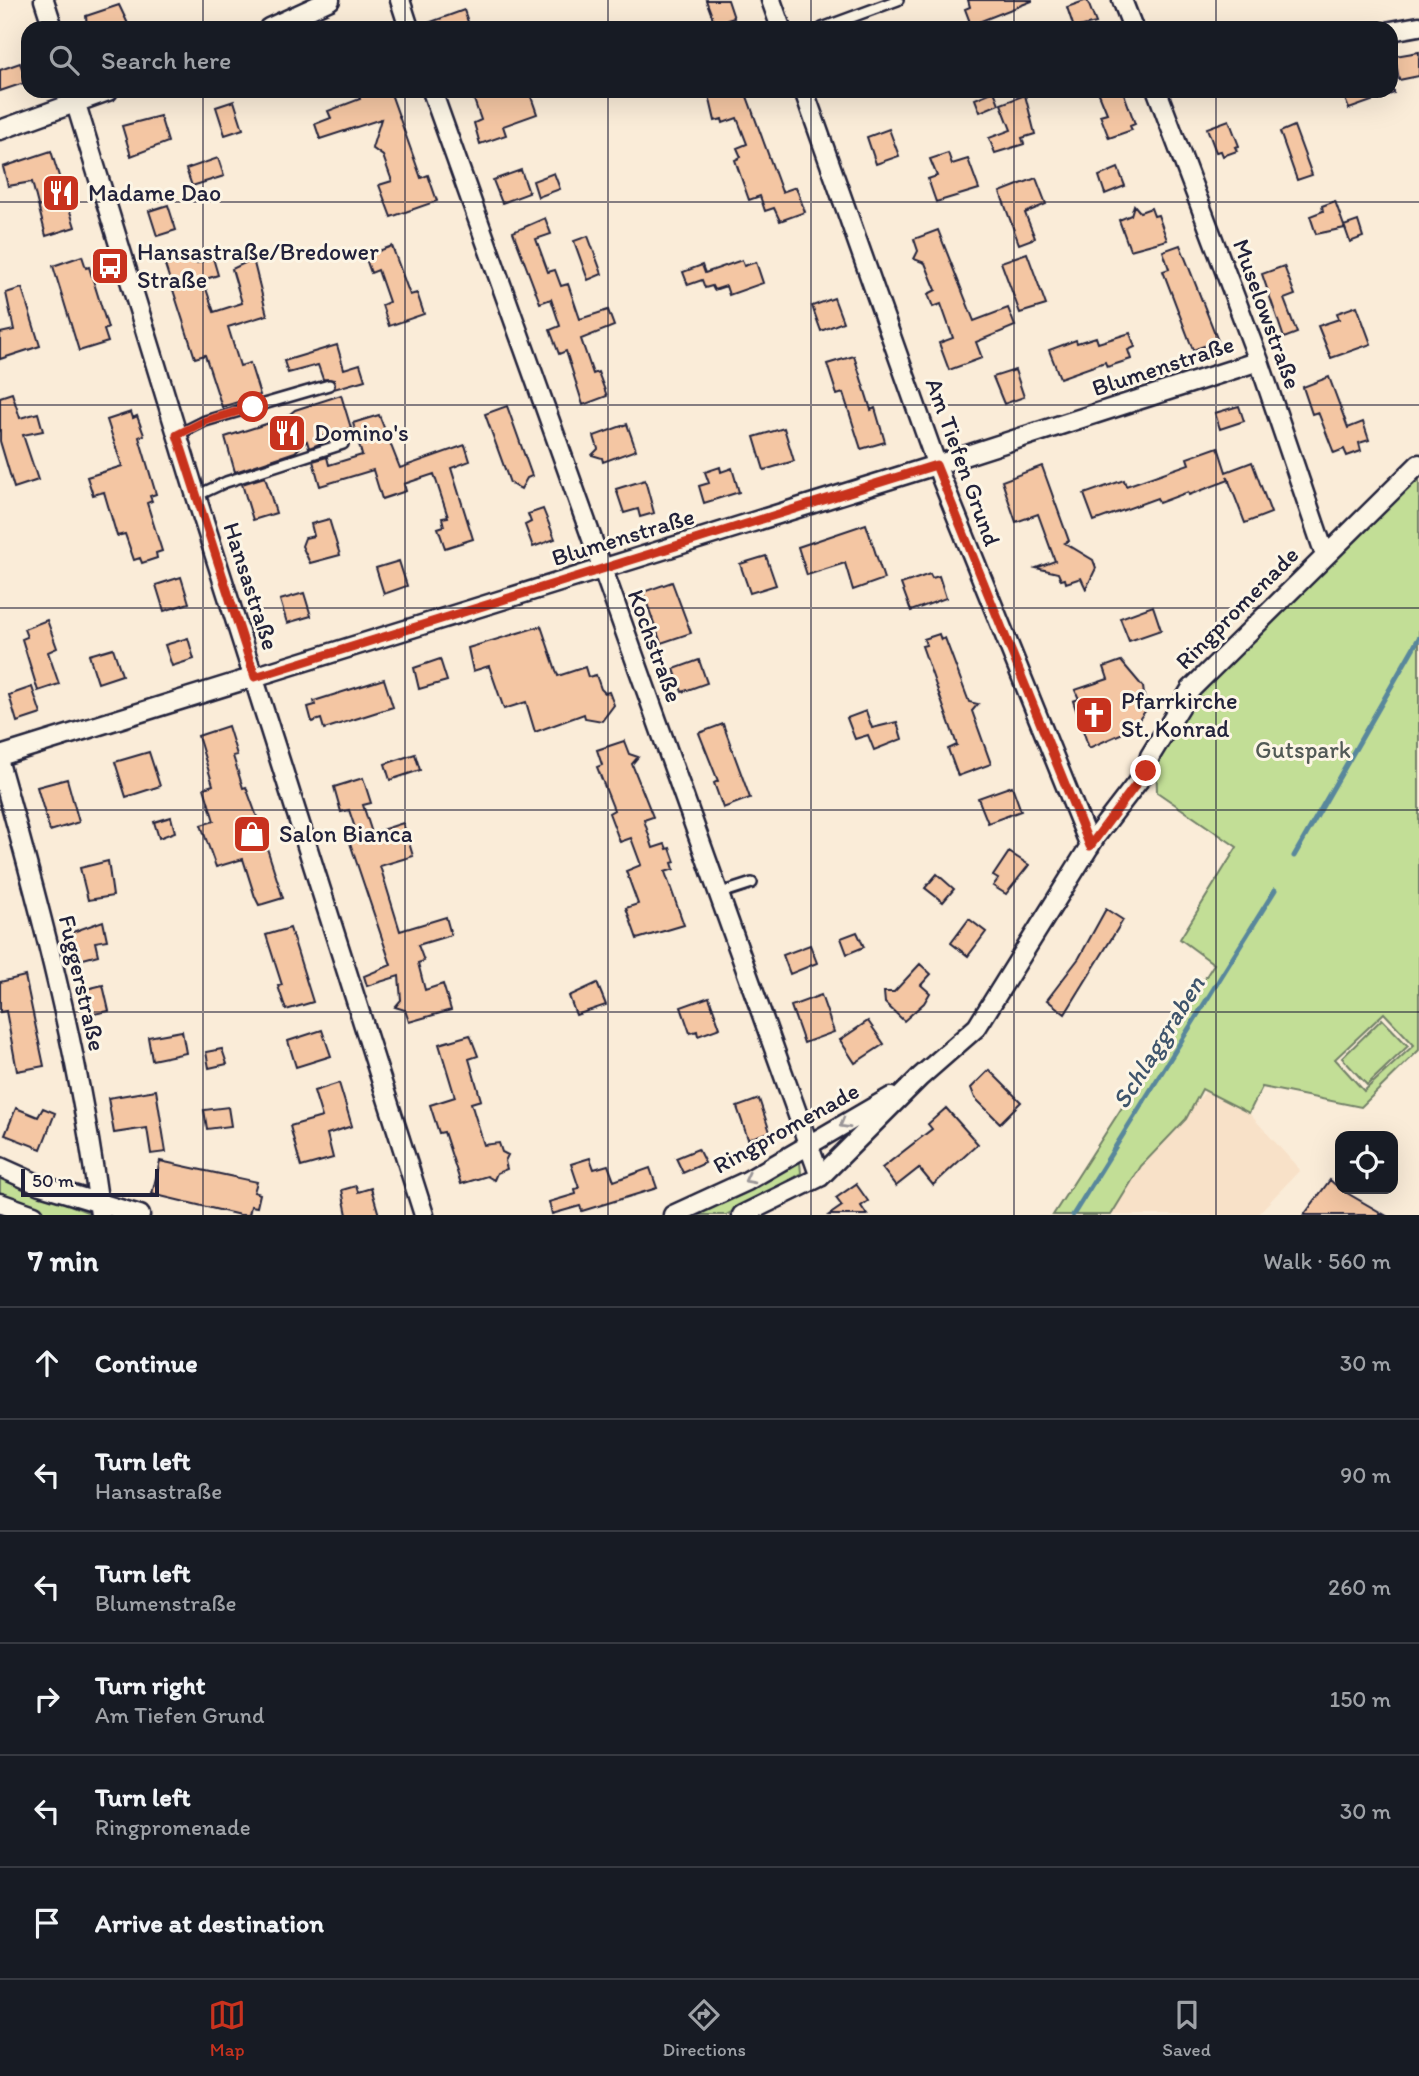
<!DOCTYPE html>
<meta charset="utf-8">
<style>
body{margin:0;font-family:Itim,sans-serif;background:#242831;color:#f1f3f6}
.controls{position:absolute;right:21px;bottom:21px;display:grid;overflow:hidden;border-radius:14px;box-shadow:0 7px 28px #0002}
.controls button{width:63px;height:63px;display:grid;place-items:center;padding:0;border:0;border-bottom:2px solid #363941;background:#171b24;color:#f1f3f6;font:35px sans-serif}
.scale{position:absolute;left:21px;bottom:18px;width:138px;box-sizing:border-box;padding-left:7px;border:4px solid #22223b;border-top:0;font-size:19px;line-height:24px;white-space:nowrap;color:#22223b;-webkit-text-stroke:5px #fcf5e5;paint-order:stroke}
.stop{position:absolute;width:21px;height:21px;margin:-16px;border:5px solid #c8321e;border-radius:50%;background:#fff}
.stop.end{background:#c8321e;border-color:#fff;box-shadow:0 2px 7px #0008}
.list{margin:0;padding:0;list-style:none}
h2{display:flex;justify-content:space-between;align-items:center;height:91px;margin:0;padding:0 28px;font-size:30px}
h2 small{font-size:23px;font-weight:400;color:#9ea1a6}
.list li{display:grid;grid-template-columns:46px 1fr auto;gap:21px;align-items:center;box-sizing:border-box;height:112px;padding:0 28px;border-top:2px solid #363941}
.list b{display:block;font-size:26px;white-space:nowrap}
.list p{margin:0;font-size:23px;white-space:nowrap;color:#9ea1a6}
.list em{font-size:23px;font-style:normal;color:#9ea1a6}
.icon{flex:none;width:38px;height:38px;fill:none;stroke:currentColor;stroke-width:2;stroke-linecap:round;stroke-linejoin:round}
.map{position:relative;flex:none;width:1419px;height:1215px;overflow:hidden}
.search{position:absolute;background:#171b24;box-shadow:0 7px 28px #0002;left:21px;right:21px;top:21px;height:77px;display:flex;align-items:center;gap:18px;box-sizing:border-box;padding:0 24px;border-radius:21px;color:#9ea1a6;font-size:26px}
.sheet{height:763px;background:#171b24}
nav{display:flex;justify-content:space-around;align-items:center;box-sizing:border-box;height:98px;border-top:2px solid #363941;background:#171b24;font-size:19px;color:#9ea1a6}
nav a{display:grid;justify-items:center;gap:4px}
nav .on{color:#c8321e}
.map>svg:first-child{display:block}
.built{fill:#f8e1c8}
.green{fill:#c2de96;stroke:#728068;stroke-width:2;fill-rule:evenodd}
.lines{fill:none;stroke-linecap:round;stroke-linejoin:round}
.stream{stroke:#59879c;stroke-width:5}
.building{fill:#f4c6a3;stroke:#22223b;stroke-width:2}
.lane-casing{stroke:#22223b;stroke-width:14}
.street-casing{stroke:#22223b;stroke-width:23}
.lane{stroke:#fcf5e5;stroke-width:9}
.street{stroke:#fcf5e5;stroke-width:18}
.oneway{stroke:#9a9698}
.route{stroke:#c8321e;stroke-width:9}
.grid{fill:none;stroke:#22223b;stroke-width:2;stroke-opacity:0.55}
.labels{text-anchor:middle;stroke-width:6;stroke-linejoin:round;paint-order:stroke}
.poi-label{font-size:24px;fill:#22223b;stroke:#fcf5e5;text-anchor:start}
.street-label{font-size:24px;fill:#22223b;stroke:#fcf5e5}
.park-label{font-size:24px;fill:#525a56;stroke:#fcf5e5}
.water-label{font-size:26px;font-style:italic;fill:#3e546c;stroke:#fcf5e5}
</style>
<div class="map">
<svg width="1419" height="1215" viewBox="0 0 1419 1215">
<rect width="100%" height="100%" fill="#faecd8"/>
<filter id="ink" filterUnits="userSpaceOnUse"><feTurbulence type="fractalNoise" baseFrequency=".0143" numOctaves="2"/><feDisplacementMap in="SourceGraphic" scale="14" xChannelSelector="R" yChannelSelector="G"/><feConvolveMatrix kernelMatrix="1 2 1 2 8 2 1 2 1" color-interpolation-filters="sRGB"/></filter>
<g filter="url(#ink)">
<path class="built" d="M1207,1090l42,23 51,57 -43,45h-146l19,-41z"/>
<path class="green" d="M1419,471v579l-58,57 -99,-20 -13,26 -47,-24 -16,30 -45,47 -30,49h-58l161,-251 -34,-25 57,-92 -80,-55 -1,-35 39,-63zM1384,1013l30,32 -50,46 -29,-32z
M1382,1019l26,27 -41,39 -25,-27z
M800,1162l1,11 -75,42h-37z
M0,1176l87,36 4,3h-38l-53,-19z"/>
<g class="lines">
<path class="stream" d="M1294,856l125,-218
M1073,1215l202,-325"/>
</g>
<path class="building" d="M706,0h22l6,18 -19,6z
M968,0h64v1l-61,24 -6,-16 5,-2z
M1087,0l9,23 -22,5 -7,-21z
M119,5l11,23h-43l-1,-12z
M464,10l6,18h-50v-2z
M1419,52v24l-20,4 -4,-24z
M20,63l7,19 -27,9v-21z
M357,91h33l31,87 7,-3 9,26 -46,16 -12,-32 13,-4 -9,-25 -11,-8 9,-29 -61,20 -5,-15 16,-6 -3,-7 32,-12z
M471,91h58l8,23 -34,12 3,9 -26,9 -6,-21 7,-3z
M708,91h37l37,101 14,-5 9,25 -25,9 -6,-13 -9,3 -5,-15 -11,4 -14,-40 6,-3 -4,-9 10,-4 -10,-26 -14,5 -1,-4 -7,2z
M994,91l5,13 -19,8 -5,-13z
M1098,91h25l12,33 -5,2 2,4 -23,8 -9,-23 7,-2z
M1342,91h52v2l-45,16z
M1025,95l10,39 -13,4 2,6 -29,9 -6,-15 22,-8 -10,-26z
M234,101l9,28 -18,6 -9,-28z
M160,116l8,26 -37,14 -9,-30z
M1229,120l10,26 -4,1 2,4 -14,5 -2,-5 -5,1 -9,-24z
M1294,126l18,49 -15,5 -17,-48z
M889,129l10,27 -23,8 -9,-27z
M51,151l24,76 -29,9 -14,-54 -24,4 -5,-19z
M948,153l4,11 16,-5 11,30 -43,13 -8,-23 9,-3 -7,-17z
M218,158l6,18 -32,10 -6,-17z
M1118,168l7,18 -20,8 -6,-18z
M521,170l8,23 -27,10 -9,-23z
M554,173l6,16 -22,8 -5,-16z
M1036,178l10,26 -21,9 10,25 -16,6 -19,-52z
M1335,201l9,25 14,-5 5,16 -13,5 -5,-14 -29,6 -6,-18 13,-5 -1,-5z
M168,205l8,25 -19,6 -8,-25z
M1134,205l6,7 11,-4 3,8 4,-1 9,25 -37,10 -11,-30 12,-5z
M545,218l6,16 -15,5 12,33 7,-2 6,16 7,-2 12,35 28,-9 6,16 -33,13 12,35 5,-2 9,24 -24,9 -17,-54 -7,3 -9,-24 10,-4 -9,-27 -11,4 -27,-71z
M938,230l36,91 34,-13 7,18 -39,16 6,16 -33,12 -10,-27 14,-5 -12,-34 -8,3 -5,-13 8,-4 -11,-27 -11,-4 4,-8 -4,-12z
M588,236l14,38 -14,6 -14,-39z
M1180,245l38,96 -25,9 -30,-79 6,-2 -6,-18z
M392,246l18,49 7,-2 7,21 -35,12 -7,-21 7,-3 -11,-32 -7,3 -6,-17z
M1027,253l19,52 -26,8 -19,-51z
M82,256l4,12 3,-1 19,61 -4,2 4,12 -29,9 -26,-85z
M195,256l2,7 16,-5 5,17 -15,5 11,32 28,-9 -10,-34 21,-10 14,56 -39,12 12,39 10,-3 10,32 -38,12 -17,-52 -10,3 -30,-93z
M742,260l2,6 12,-4 7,21 -34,12 -3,-9 -12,4 -2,-4 -7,2 -3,-8 -14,5 -5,-13 19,-7 3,8z
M1284,266l11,29 -11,4 13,34 -13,5 -22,-64z
M22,288l18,58 -40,13v-26l14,-3 -8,-37z
M834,298l9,24 -22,9 -9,-25z
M1357,306l14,38 -40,14 -13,-32 21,-7 -2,-6z
M1130,333l5,14 -7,3 3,9 -24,8 -2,-5 -45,16 -11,-28 27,-10 1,3 19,-6 2,6z
M337,345l7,24 16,-5 5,16 -31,9v-9l-11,-1 -5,-14 -30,8 -4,-12z
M854,356l17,54 4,-2 10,34 -24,7 -18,-56 -6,2 -10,-31z
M1015,370l9,27 -20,7 -11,-27z
M1329,377l19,51 15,-6 6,18 -10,3 2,8 -14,5 -3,-7 -10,4 -16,-41 -6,2 -9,-27z
M12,393l8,25 18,-5 5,18 -20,4 15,45 -24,8 -14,-47v-44z
M341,395l10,33 -30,9 1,6 -13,5 -2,-7 -12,11 -60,20 -10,-35 60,-19 10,-8z
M507,406l25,70 -5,2 -6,11 -11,-6 -25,-69z
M1239,406l5,15 -24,8 -5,-16z
M131,412l2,6 4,-2 7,19 -5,2 17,57 -6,2 2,5 -5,2 15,48 -6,2 1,5 -15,5 -2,-5 -6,2 -9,-26 -8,2 -13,-44 -11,3 -6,-18 35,-11 -15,-46z
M379,415l21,53 65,-23 5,16 -19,7 22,71 -28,9 -7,-20 6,-2 -2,-8 6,-1 -14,-43 -30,10 2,7 -24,8 -9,-29 -53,16 -7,-25 14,-4 2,8 33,-10 -9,-32z
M627,424l9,26 -33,12 -1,-4 -10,-3 6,-6 -4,-13z
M784,428l10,33 -30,9 -10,-33z
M1218,447l8,25 26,-10 19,51 -26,10 -18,-47 2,4 -40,15 -1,-3 -29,11 -2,-5 -63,23 -10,-27 40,-14 2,6 63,-22 -2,-6z
M1042,466l27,75 -4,2 28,17 3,8 -10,21 -5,-11 -15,5 -1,-4 -4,1 -3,-7 -22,-5 19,-7 -17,-47 -22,8 -10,-29 -4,-12z
M720,467l1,5 11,-4 7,24 -35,11 -5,-17 10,-3 -4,-11z
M265,477l11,36 -23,7 -11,-36z
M645,480l9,33 -14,4 -2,-8 -14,4 -8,-24z
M543,509l12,30 -22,8 -8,-22 6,-3 -3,-8z
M329,519l11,36 -30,8 -8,-17 3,-8 9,-2 -3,-12z
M866,524l18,55 -31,11 -8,-27 -38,12 -9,-28z
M766,556l10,29 -26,8 -10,-29z
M399,561l8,25 -23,8 -8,-26z
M930,574l2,4 7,-2 7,22 -35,13 -10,-27z
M181,577l8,26 -25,8 -8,-26z
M672,582l19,51 -30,10 -18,-51z
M304,593l7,23 -24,7 -7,-23z
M1153,606l8,24 -32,11 -9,-23z
M47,620l10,28 -9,4 11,32 -21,7 -16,-52 5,-2 -3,-8z
M541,626l17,50 27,-9 3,10 8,-2 5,14 4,4 4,-1 5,13 -12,16 -17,-3 -1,-4 -49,18 -9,-30 -22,7 -15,-43 -16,5 -5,-23z
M939,634l2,6 4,-2 24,64 9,2 -6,7 19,53 -33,12 -10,-27 9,-4 -35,-99 4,-1 -2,-6z
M188,638l6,21 -22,7 -7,-21z
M113,648l9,27 -24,8 -9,-28z
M440,659l7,22 -28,8 -5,-21z
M699,660l8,23 -25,9 -8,-23z
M1121,661l22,26 3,23 -14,19 -43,19 -16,-47 6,-2 -4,-9 33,-11 -4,-12z
M384,679l9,28 -69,22 -3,-10 -9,3 -4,-15 7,-2 -1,-4z
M32,687l9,27 -24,8 -8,-27z
M866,711l6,17 25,-6 5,17 -28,11 -6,-15 -13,4 -8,-21z
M723,724l27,74 -27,10 -9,-25 4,-2 -19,-48z
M228,726l9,29 -4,1 10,32 3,-1 11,30 26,81 -20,6 -4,1 -4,-8 -12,-38 -27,8 -15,-42 13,-4 -10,-33 9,-3 -15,-49z
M624,741l5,13 9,3 -6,7 21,53 -9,3 9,28 12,-4 2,5 3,-1 5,14 -3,1 2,6 -9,3 19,53 -47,14 -11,-31 12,-4 -12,-33 15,-6 -10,-27 -11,4 -11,-29 5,-3 -17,-43 5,-2 -5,-15z
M149,752l11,34 -34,11 -11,-35z
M415,754l5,16 -30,10 -5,-16z
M363,778l8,25 -8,2 9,28 31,-10 10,33 -33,10 20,65 46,-14 5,18 -33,10 6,16 -6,2 7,27 18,-6 8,26 -42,12 -4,-12 -10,-3 6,-7 -2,-24 -32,10 -3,-10 27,-11 -42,-125 9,-3 -9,-27 -8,2 -7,-25z
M67,779l12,43 -29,9 -13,-44z
M1012,786l9,25 -33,12 -10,-25z
M171,817l4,15 -16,6 -5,-16z
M1009,852l20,13 -23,29 -13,-8 5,-7 -5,-3z
M108,861l5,35 -25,4 -8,-32z
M937,874l17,15 -11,13 -18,-14z
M1106,909l17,11 -58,94 -18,-14 32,-42z
M969,919l17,13 -18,24 -17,-13z
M103,921l4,19 -12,2 3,13 -22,6 -6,-28z
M290,928l23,74 -27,8 -8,-24 4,-1 -16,-50z
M857,932l7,15 -17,7 -6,-16z
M810,945l7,18 -27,11 -7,-19z
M920,964l11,10 -10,11 9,8 -6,10 -20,18 -19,-18 -1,-11h10z
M25,976l19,90 -27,5 -11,-60 -6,1v-30z
M597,983l9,22 -30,10 -7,-19z
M103,985l6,26 -21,4 -6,-25z
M821,995l13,37 -30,11 -13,-37z
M709,997l11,31 -22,8 -1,-5 -7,2 -9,-26z
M868,1021l16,23 -29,19 -15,-23z
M322,1030l9,26 -35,11 -8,-26z
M182,1031l4,22 -34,7 -4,-23z
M470,1035l8,21 -9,3 12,41 -10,3 13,42 15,-2 3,9 6,3 -3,6 2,8 -10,4 -3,7 -7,-4 -26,8 -17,-52 -5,1 -9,-28 25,-8 -16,-53z
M222,1049l5,15 -18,4 -3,-16z
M989,1070l32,32 -21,21 -25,-25 -4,-10z
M339,1083l13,43 -25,8 6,24 -32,9 -11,-41 32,-9 -8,-26z
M156,1090l10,62 -15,2 -4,-26 -33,5 -6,-35z
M759,1099l11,33 -22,7 -11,-32z
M228,1107l3,19 -24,3 -3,-19z
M16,1108l22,9 5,-9 12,5 -14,36 -36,-14z
M946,1108l32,36 -45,41 -14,-17 -23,18 -14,-18 50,-39 -4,-5z
M698,1149l7,14 -22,10 -7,-15z
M590,1158l4,11 14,-4 6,16 36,-13 7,20 -75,23 -2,-5 -28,8 -3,-12 27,-8 -1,-5 4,-1 -8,-24z
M160,1161l97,21 -3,10 6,2 -3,13 -6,-1 -2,9h-9l-88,-21z
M1330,1180l10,9 45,26h-81z
M856,1184l12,17 -7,5 6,9h-38l13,-9 -6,-8z
M356,1186l2,6 13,-4 8,27h-32l-5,-25z"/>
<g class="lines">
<defs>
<path id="lane" d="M822,28l76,-28
M177,435l28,-14 124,-36
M196,496l30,-14 117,-38
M718,894l34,-11"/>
<path id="street" d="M44,0l9,28
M400,0l9,28
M771,0l10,28
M1122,0l11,28
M269,28l61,-28
M1391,31l28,-5
M72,91l124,405 228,719
M432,91l388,1086
M804,91l138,389 148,366
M1157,91l102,270 66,194
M0,130l108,-39
M0,756l936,-291 323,-104
M0,766c42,148 81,296 100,449
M0,1167l40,18 100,30
M0,1203l34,12
M673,1215l74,-34 144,-84
M742,1215l78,-38 100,-100 57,-50 119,-191 50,-65 4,-15 41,-67 228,-225"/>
</defs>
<use href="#lane" class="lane-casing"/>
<use href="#street" class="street-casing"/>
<use href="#lane" class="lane"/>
<use href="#street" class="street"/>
</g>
<defs><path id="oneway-chevron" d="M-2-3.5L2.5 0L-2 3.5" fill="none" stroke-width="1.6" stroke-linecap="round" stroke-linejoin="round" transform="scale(1.75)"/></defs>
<g class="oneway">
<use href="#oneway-chevron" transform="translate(844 1124) rotate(150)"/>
<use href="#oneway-chevron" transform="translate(749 1179) rotate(152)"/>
</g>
</g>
<g class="lines" filter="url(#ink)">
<path class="route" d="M253,407l-48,14 -28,14 78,242 681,-212 154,381 56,-75"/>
</g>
<path class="grid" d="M203,0v28M405,0v28M608,0v28M811,0v28M1014,0v28M1216,0v28M203,91v1124M405,91v1124M608,91v1124M811,91v1124M1014,91v1124M1216,91v1124M0,202h1419M0,405h1419M0,608h1419M0,810h1419M0,1012h1419"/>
<defs>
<symbol id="restaurant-square" viewBox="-11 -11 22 22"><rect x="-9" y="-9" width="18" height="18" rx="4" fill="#c8321e" stroke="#fcf5e5"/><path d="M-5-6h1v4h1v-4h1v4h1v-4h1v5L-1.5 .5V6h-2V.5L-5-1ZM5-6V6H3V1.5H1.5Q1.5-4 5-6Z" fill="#fff"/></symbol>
<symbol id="bus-square" viewBox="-11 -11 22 22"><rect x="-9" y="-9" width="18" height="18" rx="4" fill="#c8321e" stroke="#fcf5e5"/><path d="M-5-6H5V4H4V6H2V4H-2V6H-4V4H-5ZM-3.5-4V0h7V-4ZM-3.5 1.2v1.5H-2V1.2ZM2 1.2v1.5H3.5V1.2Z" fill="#fff"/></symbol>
<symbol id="church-square" viewBox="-11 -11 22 22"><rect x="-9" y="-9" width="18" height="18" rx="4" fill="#c8321e" stroke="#fcf5e5"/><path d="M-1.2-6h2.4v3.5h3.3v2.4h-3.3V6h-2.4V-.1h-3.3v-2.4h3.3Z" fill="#fff"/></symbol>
<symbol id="shop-square" viewBox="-11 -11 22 22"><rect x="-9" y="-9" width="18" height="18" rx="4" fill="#c8321e" stroke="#fcf5e5"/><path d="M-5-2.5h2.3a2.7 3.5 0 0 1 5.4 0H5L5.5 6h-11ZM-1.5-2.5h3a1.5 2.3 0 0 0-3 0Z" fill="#fff"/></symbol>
</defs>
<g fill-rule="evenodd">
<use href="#restaurant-square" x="39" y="171" width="44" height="44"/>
<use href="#bus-square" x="88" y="244" width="44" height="44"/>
<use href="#restaurant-square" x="265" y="411" width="44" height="44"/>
<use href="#church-square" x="1072" y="693" width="44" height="44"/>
<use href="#shop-square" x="230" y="812" width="44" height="44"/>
</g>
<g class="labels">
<g class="poi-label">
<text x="88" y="201">Madame Dao</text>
<text x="137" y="260">Hansastraße/Bredower<tspan x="137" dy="28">Straße</tspan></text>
<text x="314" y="441">Domino's</text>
<text x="1121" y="709">Pfarrkirche<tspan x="1121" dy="28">St. Konrad</tspan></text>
<text x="279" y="842">Salon Bianca</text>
</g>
<g class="street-label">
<text transform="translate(1267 314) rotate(70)" y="8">Muselowstraße</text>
<text transform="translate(1163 366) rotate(-18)" y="8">Blumenstraße</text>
<text transform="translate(963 462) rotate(70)" y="8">Am Tiefen Grund</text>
<text transform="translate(623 537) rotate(-17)" y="8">Blumenstraße</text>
<text transform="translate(251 586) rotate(72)" y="8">Hansastraße</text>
<text transform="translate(1237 608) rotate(-45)" y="8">Ringpromenade</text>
<text transform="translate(655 646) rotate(70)" y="8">Kochstraße</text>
<text transform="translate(82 983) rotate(77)" y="8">Fuggerstraße</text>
<text transform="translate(786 1128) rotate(-29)" y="8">Ringpromenade</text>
</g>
<g class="park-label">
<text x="1303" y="758">Gutspark</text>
</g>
<g class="water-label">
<text transform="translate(1158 1042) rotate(-58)" y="9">Schlaggraben</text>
</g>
</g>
</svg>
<div class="controls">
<button><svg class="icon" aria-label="locate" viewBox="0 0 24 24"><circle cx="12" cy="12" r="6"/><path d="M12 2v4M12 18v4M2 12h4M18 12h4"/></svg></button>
</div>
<div class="scale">50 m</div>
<div class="stop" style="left:253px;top:407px"></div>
<div class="stop end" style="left:1146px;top:771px"></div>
<div class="search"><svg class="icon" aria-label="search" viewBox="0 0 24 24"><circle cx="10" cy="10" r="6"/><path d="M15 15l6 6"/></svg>Search here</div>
</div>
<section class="sheet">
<h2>7 min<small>Walk · 560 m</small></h2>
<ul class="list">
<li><svg class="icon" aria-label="ahead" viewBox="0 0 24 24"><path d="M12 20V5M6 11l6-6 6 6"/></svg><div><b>Continue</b></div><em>30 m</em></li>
<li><svg class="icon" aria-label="left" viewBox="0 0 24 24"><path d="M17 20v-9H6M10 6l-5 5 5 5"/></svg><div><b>Turn left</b><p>Hansastraße</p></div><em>90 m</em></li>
<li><svg class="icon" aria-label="left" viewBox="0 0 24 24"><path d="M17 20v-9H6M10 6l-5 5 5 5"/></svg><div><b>Turn left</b><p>Blumenstraße</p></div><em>260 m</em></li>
<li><svg class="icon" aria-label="right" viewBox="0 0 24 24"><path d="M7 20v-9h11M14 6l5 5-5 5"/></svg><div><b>Turn right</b><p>Am Tiefen Grund</p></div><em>150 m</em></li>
<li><svg class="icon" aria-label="left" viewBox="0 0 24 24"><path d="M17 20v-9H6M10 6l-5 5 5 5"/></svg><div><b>Turn left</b><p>Ringpromenade</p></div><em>30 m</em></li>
<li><svg class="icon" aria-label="arrive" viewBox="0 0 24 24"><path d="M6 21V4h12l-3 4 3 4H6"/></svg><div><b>Arrive at destination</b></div></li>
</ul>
</section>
<nav>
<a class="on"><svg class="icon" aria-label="map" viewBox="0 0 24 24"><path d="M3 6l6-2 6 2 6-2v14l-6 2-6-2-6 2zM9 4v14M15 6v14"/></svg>Map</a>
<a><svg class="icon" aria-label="directions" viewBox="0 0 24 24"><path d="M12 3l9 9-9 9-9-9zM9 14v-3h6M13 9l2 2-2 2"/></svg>Directions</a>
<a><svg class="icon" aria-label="saved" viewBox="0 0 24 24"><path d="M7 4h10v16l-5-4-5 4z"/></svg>Saved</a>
</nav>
